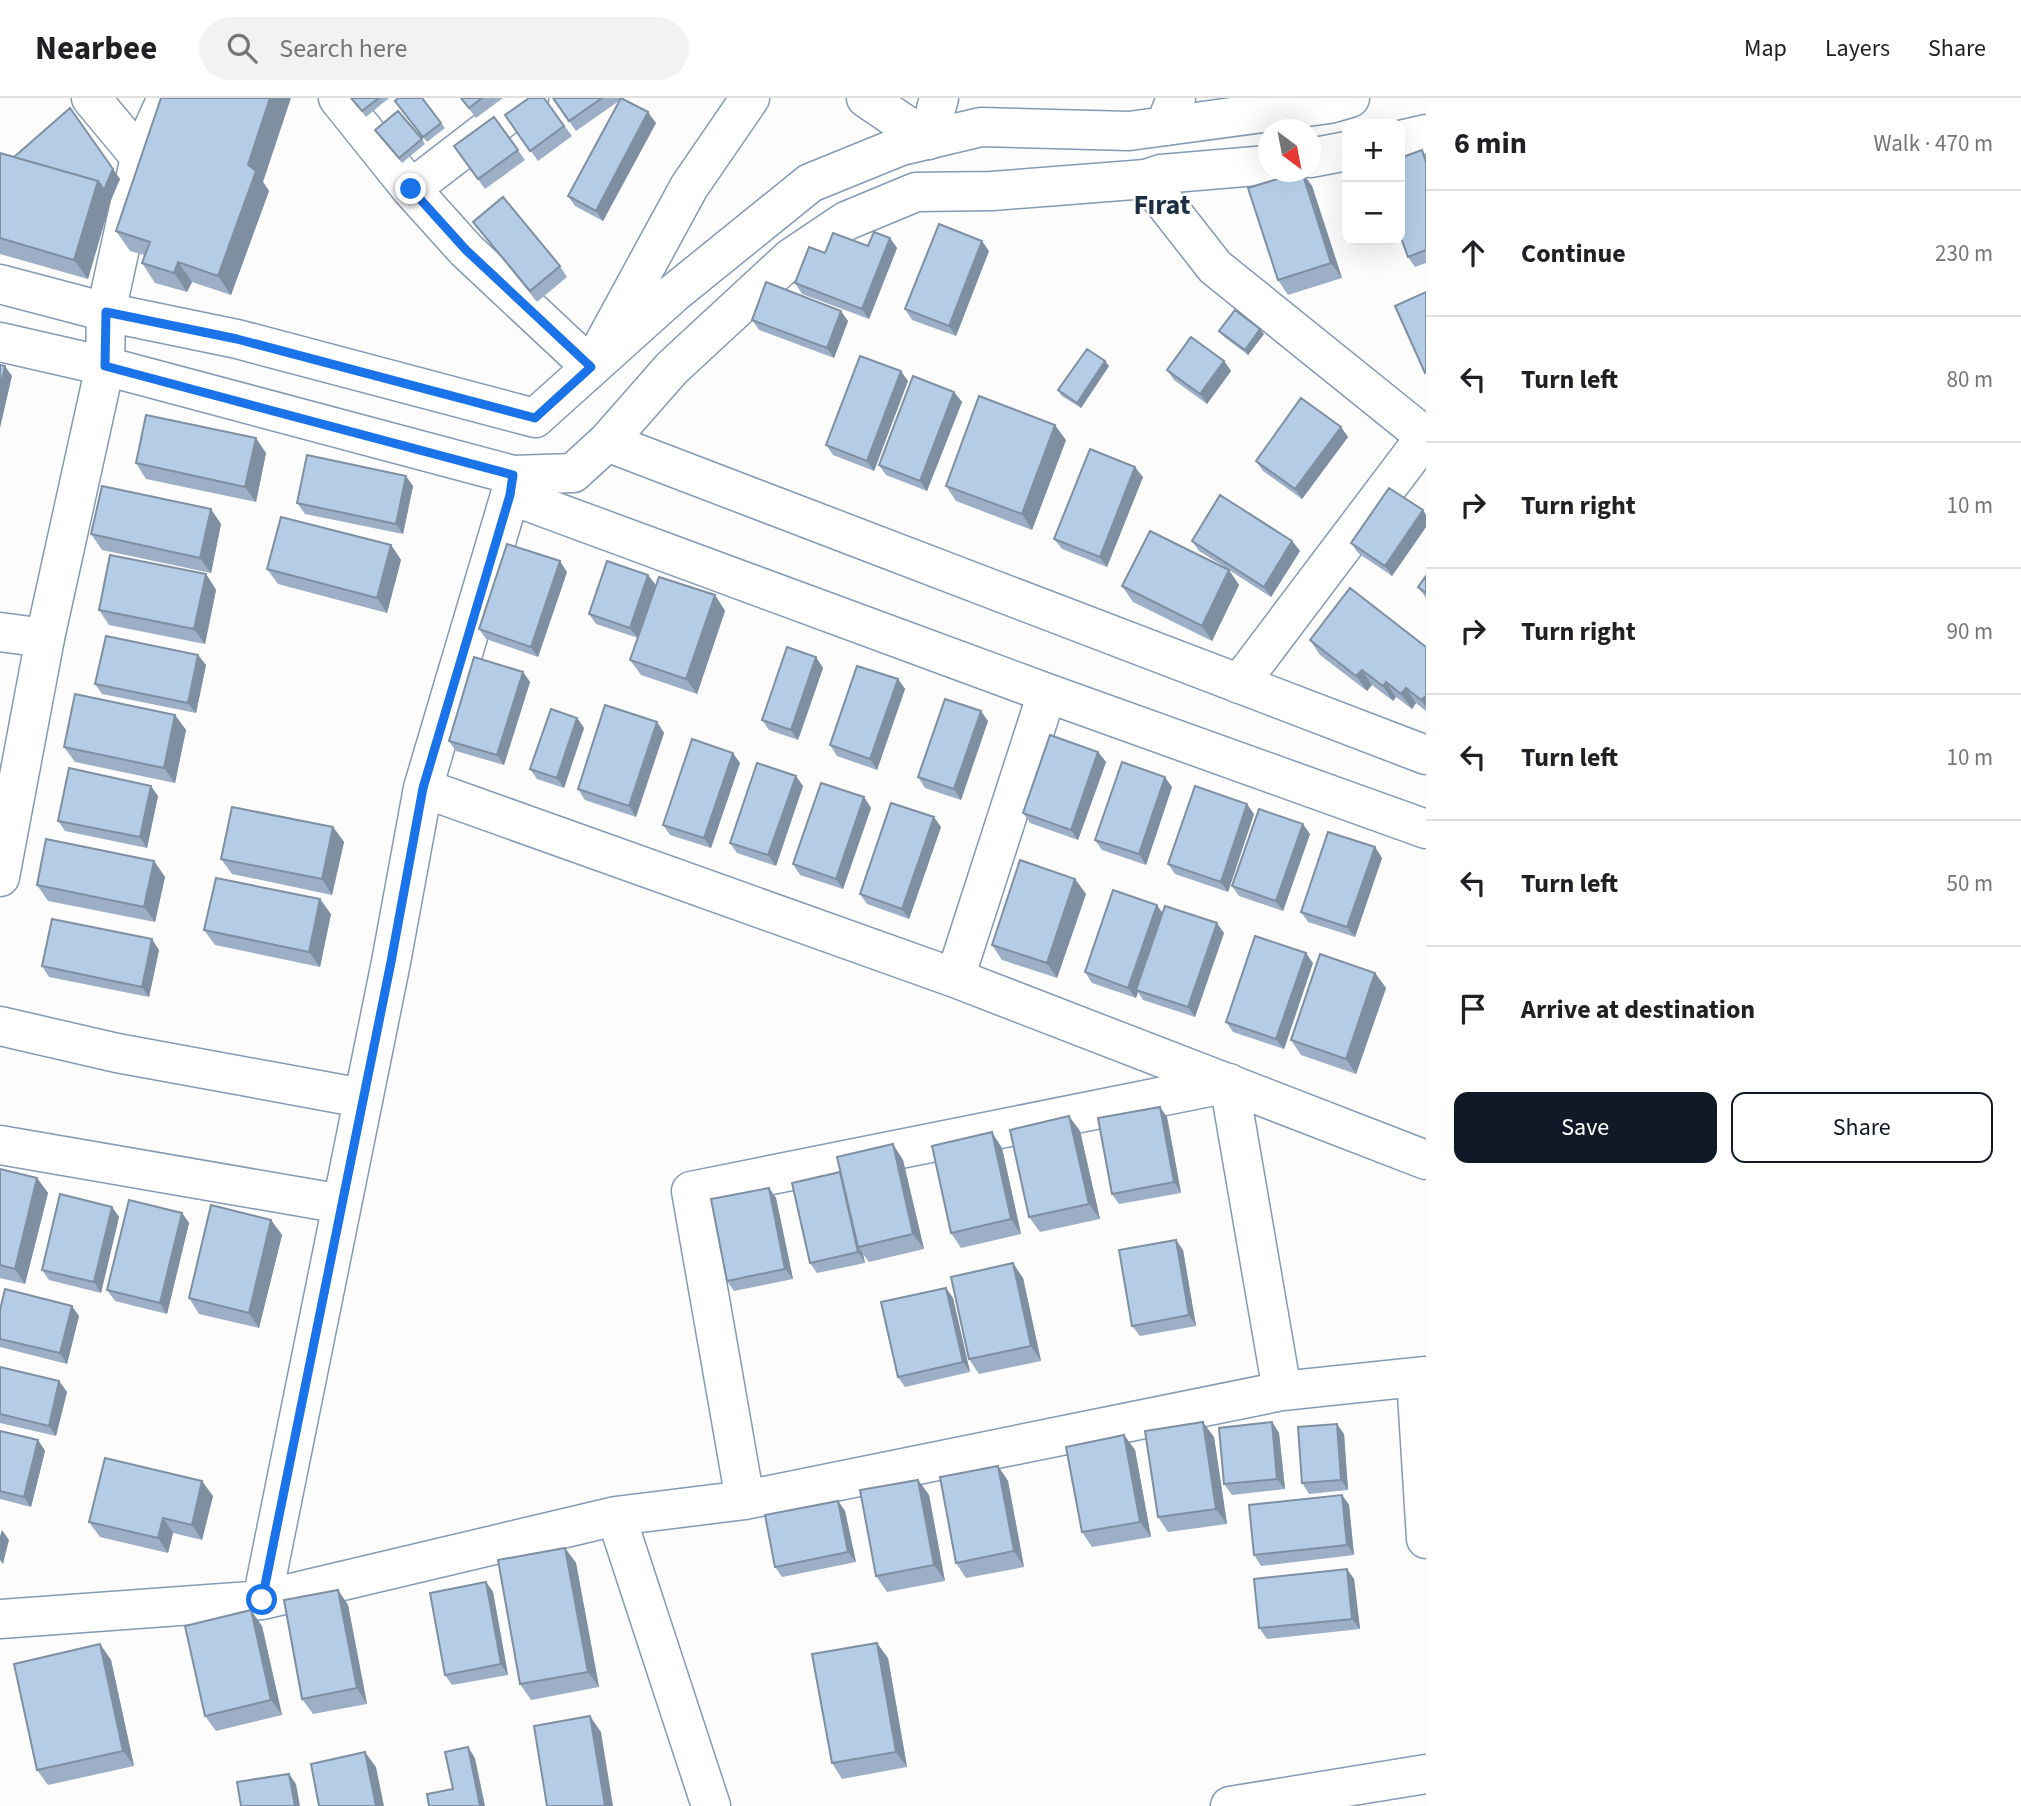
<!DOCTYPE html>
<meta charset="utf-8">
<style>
body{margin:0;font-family:"Source Sans 3",sans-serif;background:#f2f2f2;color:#202124}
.controls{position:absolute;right:21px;top:21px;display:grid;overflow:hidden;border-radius:14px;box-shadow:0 7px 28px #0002}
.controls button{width:63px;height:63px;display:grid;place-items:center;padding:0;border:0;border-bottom:2px solid #e0e0e0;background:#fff;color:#202124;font:35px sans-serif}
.compass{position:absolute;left:1258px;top:21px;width:63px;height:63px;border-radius:50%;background:#fff;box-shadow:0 7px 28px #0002;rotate:148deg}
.stop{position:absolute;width:21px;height:21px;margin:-16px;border:5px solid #1a73e8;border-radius:50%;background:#fff}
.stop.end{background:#1a73e8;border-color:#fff;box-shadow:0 2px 7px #0008}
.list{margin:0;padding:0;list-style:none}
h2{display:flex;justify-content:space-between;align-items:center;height:91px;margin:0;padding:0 28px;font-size:30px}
h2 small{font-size:23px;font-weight:400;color:#757577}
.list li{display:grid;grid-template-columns:46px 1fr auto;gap:21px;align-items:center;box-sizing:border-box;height:126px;padding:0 28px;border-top:2px solid #e0e0e0}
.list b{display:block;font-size:26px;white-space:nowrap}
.list em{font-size:23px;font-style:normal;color:#757577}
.actions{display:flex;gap:14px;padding:21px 28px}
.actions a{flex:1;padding:16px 0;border:2px solid #111827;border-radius:14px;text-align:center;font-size:24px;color:#111827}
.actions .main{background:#111827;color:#fff}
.icon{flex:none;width:38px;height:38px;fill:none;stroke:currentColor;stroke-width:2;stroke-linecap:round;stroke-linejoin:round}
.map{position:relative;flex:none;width:1426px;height:1708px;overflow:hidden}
header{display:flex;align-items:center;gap:42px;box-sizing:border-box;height:98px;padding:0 35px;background:#fff;border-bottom:2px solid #e0e0e0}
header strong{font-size:33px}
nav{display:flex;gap:38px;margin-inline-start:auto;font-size:24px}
.search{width:490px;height:63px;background:#f2f2f2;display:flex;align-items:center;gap:18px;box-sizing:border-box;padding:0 24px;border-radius:38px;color:#757577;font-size:26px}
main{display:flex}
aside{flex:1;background:#fff}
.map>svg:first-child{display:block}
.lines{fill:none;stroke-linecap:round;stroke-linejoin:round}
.minor-casing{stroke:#8499b3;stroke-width:41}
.tertiary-casing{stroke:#8499b3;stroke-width:41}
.secondary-casing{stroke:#8499b3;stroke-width:41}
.minor{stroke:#fff;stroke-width:38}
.tertiary{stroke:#fff;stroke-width:38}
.secondary{stroke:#fff;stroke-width:38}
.wall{fill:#9cafc7}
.shaded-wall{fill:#7f8fa2}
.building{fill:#b5cce7;stroke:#7f8fa2;stroke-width:2}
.route{stroke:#1a73e8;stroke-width:9}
.labels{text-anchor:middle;stroke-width:5;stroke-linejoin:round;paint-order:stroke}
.district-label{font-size:28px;font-weight:bold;fill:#1d2f45;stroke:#fff}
</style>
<header>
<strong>Nearbee</strong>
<div class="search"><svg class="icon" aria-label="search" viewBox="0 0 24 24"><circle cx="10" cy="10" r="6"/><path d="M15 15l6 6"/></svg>Search here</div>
<nav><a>Map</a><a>Layers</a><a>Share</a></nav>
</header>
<main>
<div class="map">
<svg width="1426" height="1708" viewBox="0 0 1426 1708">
<rect width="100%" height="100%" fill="#fcfcfc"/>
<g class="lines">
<defs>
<path id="minor" d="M91,0l49,59
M338,0l73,91 55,61 125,117 98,-180 61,-89
M1165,28l11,-28
M928,42l11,-42
M1146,81l69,88 211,170
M411,91l118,-91
M607,344l819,313
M513,377l-3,20 537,198 379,136
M0,534l45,6
M1239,586l187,-248
M423,690l532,190 471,182
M955,880l92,-285
M0,928l117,27 245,45
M0,1047l342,59
M1416,1279l10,162
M745,1402l-54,-309 538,-108 53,308
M616,1418l95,290
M262,1502l129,-638 32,-174 87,-293
M0,1521l262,-19 354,-84 129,-16 537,-109 144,-15"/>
<path id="tertiary" d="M866,0l62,42
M1400,42l26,-6
M1310,60l37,-7
M0,186l106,28 131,27 298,79 139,-125 136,-110 91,-37 80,-19 148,4 200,-27 21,-6
M0,244l105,24 408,109 60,-2 34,-31 65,-74 119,-110 55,-37 70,-29 76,-1 154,-12 15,-5 107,-9
M0,779l45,-239 60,-272 1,-54 34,-155 27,-59"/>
<path id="secondary" d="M1230,1708l196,-32"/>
</defs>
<use href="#minor" class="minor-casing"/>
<use href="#tertiary" class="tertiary-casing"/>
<use href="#secondary" class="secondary-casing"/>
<use href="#minor" class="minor"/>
<use href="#tertiary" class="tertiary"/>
<use href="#secondary" class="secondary"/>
</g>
<path class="wall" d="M351,0h38l-23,19z
M422,0l23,30 -18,14 -32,-41z
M461,0h42l-27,20z
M544,0l28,38 -34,25 -33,-46z
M553,0h71l-1,1 33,24 -53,98 -28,-15 -7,-10 51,-95 -43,30z
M494,19l31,43 -40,29 -31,-43z
M379,37l43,4 3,5 -23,19z
M1422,52l4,6v107l-11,4 -7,-10z
M0,55l14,4 106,22 -9,21 -23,79 -88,-25z
M1302,74l10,14 30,92 -54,17 -10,-15z
M263,84l6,9 -38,104 -39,-13 -5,10 -32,-9 -13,-20 2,-8 -14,-4 -14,-20z
M473,124l87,44 7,11 -30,25z
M890,140l7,10 -28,71 -67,-25 -7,-11 30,-30 43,-7z
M989,153l-33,85 -44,-16 -7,-11z
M752,222l96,1 -14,37 -75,-28z
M1219,233l45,3 -16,21 -25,-19z
M1105,263l4,5 -28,42 -19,-12 -4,-6z
M1224,263l7,10 -24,33 -33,-24 -7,-10z
M908,283l-34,90 -41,-16 -7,-10z
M954,294l8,10 -35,89 -41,-16 -7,-10z
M1341,329l7,10 -46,62 -39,-28 -7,-10z
M1066,342l-34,90 -76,-29 -10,-15z
M266,355l-10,49 -110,-23 -10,-16z
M1143,379l-36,90 -45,-18 -8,-10z
M413,388l-10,48 -98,-20 -8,-11z
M1423,412l3,5v12l-34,49 -34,-23 -7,-10z
M221,426l-10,49 -109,-23 -11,-16z
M1192,443h100l8,10 -29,46 -42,-27 10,15 -27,56 -79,-39 -11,-16 106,-17 -29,-18z
M391,447l10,15 -14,53 -109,-29 -11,-15z
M607,463l31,77 -42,-14 -7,-10z
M567,474l-29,85 -52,-18 -7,-10z
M206,476l10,16 -11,54 -96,-19 -10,-15z
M1426,478v22l-8,-11z
M715,497l10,16 -28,83 -56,-19 -11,-15z
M1310,542l116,7v64l-10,-8 -4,6 -16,-12 -3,4 -21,-16 -5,6 -47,-36z
M198,557l8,10 -10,48 -94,-19 -7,-10z
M816,559l7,11 -25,72 -29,-10 -7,-10z
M523,574l7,10 -26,83 -48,-14 -7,-10z
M898,581l7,10 -28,81 -40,-14 -7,-11z
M175,617l11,15 -11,53 -100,-21 -11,-15z
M577,620l7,10 -20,60 -27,-9 -7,-10z
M988,623l-27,79 -36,-12 -7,-11z
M657,624l7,11 -28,84 -51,-17 -7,-11z
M1098,654l8,10 -28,78 -48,-17 -7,-10z
M740,665l-29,85 -41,-13 -7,-10z
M803,688l-27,80 -39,-13 -7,-10z
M1172,689l-26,78 -44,-15 -7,-10z
M158,698l-11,52 -82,-17 -7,-10z
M864,699l7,11 -28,81 -43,-14 -7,-11z
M1254,716l-26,78 -53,-18 -7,-10z
M333,729l11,15 -12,53 -100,-21 -11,-15z
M941,729l-32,92 -42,-15 -7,-10z
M1310,736l-27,77 -44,-15 -7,-10z
M1375,749l7,11 -27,79 -47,-15 -7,-10z
M154,763l11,16 -10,45 -107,-21 -11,-16z
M1075,781l11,15 -29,84 -55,-18 -10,-15z
M1162,815l62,20 -29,84 -52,-17 -5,-8 -2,6 -44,-15 -7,-11z
M331,816l-11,53 -105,-22 -11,-15z
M159,852l-10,47 -100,-20 -7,-11z
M1313,865l-29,86 -51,-17 -7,-10z
M1375,875l11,15 -30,86 -55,-19 -10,-15z
M1167,1019l14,76 -62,11 -7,-10z
M1080,1033l20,88 -60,13 -11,-15z
M1002,1050l19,86 -60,14 -10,-15z
M903,1062l21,89 -55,13 -6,-8 2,9 -48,10 -7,-10z
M0,1071l37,9 11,15 -23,91 -25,-6z
M769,1090l7,10 17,81 -59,12 -7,-10z
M112,1109l7,10 -18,76 -52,-13 -7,-10z
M182,1115l7,10 -22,91 -52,-13 -8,-11z
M271,1122l11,15 -23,93 -60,-14 -10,-16z
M1176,1142l7,10 13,76 -56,10 -8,-10z
M1023,1180l18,83 -62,13 -10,-15z
M946,1190l7,10 17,74 -65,15 -7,-10z
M79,1218l-12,48 -67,-17v-8z
M0,1269l59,14 8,11 -11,44 -56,-13z
M1272,1324l7,11 6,56 -53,6 -8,-11z
M0,1333l38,9 7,11 -14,56 -31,-8z
M1344,1336l4,56 -39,4 -7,-11z
M1124,1337l11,15 16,87 -59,10 -10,-15z
M1214,1339l13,87 -59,8 -10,-15z
M998,1368l10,15 16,86 -58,11 -10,-15z
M918,1382l11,15 16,86 -58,11 -11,-16z
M1342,1397l7,10 5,50 -93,11 -7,-11z
M213,1398l-11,44 -29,-7 -5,20 -68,-16 -11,-15z
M838,1403l7,10 11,51 -74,15 -7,-10z
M565,1450l11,15 23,124 -68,13 -11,-16z
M1347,1471l7,10 6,50 -93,10 -8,-11z
M486,1484l7,10 15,83 -56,10 -7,-10z
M338,1492l10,15 19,99 -54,10 -11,-15z
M262,1528l20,89 -66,16 -11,-15z
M100,1546l11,16 23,106 -86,19 -11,-15z
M888,1560l19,109 -65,12 -10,-16z"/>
<path class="shaded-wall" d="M270,0h21l-28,84 6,9 -38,104 -13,-19 30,-111z
M648,14l8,11 -53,98 -7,-10z
M113,71l7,10 -9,21 -23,79 -14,-19 24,-79z
M1302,74l10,14 30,92 -11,-15z
M890,140l7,10 -28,71 -7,-10z
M982,143l7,10 -33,85 -7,-10z
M178,164l14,20 -5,10 -13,-19z
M841,213l7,10 -14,37 -7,-10z
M1260,231l4,5 -16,21 -3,-5z
M1105,263l4,5 -28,42 -4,-5z
M1224,263l7,10 -24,33 -7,-10z
M5,268l7,10 -12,52v-40z
M901,273l7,10 -34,90 -7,-10z
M954,294l8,10 -35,89 -7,-10z
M1055,327l11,15 -34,90 -10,-16z
M1341,329l7,10 -46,62 -7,-10z
M256,340l10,15 -10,49 -11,-15z
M1135,369l8,10 -36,90 -7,-10z
M406,378l7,10 -10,48 -7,-10z
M211,411l10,15 -10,49 -11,-15z
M1423,412l3,5v12l-34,49 -7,-10z
M1292,443l8,10 -29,46 -7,-10z
M391,447l10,15 -14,53 -10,-15z
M560,463l7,11 -29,85 -7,-10z
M1229,472l10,15 -27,56 -10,-15z
M206,476l10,16 -11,54 -11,-15z
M648,477l8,10 -18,53 -8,-10z
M715,497l10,16 -28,83 -11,-15z
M198,557l8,10 -10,48 -8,-10z
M816,559l7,11 -25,72 -7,-10z
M1362,572l10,15 -5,6 -11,-15z
M523,574l7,10 -26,83 -7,-10z
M898,581l7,10 -28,81 -7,-11z
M1386,584l10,15 -3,4 -10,-15z
M1406,590l10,15 -4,6 -11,-15z
M1425,598h1v11l-5,-7z
M981,613l7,10 -27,79 -7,-11z
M175,617l11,15 -11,53 -11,-15z
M577,620l7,10 -20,60 -7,-10z
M657,624l7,11 -28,84 -7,-11z
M1098,654l8,10 -28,78 -7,-10z
M733,655l7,10 -29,85 -7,-10z
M796,678l7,10 -27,80 -8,-11z
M1165,679l7,10 -26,78 -7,-11z
M151,688l7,10 -11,52 -7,-11z
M864,699l7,11 -28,81 -7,-10z
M1247,706l7,10 -26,78 -7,-10z
M934,719l7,10 -32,92 -7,-10z
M1303,726l7,10 -27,77 -7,-10z
M333,729l11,15 -12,53 -10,-16z
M1375,749l7,11 -27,79 -8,-10z
M154,763l11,16 -10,45 -11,-15z
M1075,781l11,15 -29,84 -10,-15z
M320,801l11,15 -11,53 -11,-15z
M1157,807l7,10 -28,75 2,2 -2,6 -8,-10z
M1217,825l7,10 -29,84 -7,-10z
M152,841l7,11 -10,47 -7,-10z
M1306,855l7,10 -29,86 -8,-10z
M1375,875l11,15 -30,86 -10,-15z
M1160,1009l7,10 14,76 -7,-11z
M1069,1018l11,15 20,88 -11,-15z
M992,1034l10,16 19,86 -10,-15z
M893,1046l10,16 21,89 -11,-15z
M840,1074l18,75 5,7 2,9 -7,-11z
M37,1080l11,15 -23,91 -10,-15z
M769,1090l7,10 17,81 -8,-10z
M112,1109l7,10 -18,76 -7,-11z
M182,1115l7,10 -22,91 -7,-11z
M271,1122l11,15 -23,93 -10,-15z
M1176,1142l7,10 13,76 -7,-11z
M1013,1165l10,15 18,83 -10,-15z
M946,1190l7,10 17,74 -7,-10z
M72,1208l7,10 -12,48 -7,-11z
M59,1283l8,11 -11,44 -7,-10z
M1203,1324l11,15 13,87 -11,-15z
M1272,1324l7,11 6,56 -8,-10z
M1337,1326l7,10 4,56 -7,-10z
M1124,1337l11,15 16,87 -11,-15z
M38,1342l7,11 -14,56 -7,-10z
M998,1368l10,15 16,86 -10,-16z
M918,1382l11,15 16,86 -11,-16z
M202,1383l11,15 -11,44 -10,-15z
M1342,1397l7,10 5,50 -7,-10z
M838,1403l7,10 11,51 -8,-10z
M163,1420l10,15 -5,20 -10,-15z
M2,1432l7,10 -6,24 -3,-4v-24z
M565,1450l11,15 23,124 -11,-15z
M1347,1471l7,10 6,50 -8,-10z
M486,1484l7,10 15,83 -7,-11z
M338,1492l10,15 19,99 -10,-16z
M251,1512l11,16 20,89 -11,-15z
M877,1545l11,15 19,109 -11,-15z
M100,1546l11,16 23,106 -11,-15z
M590,1618l11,16 12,74h-8z
M468,1649l7,11 10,48h-5z
M365,1654l11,15 8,39h-8z
M289,1676l7,10 4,22h-5z"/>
<path class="building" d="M161,0h109l-22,67 8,6 -38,105 -40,-14 -4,11 -32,-10 8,-21 -34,-11z
M351,0h28l-17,13z
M398,0h24l19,25 -18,14 -28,-36z
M461,0h21l-13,10z
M529,0h15l20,28 -34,25 -25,-36z
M553,0h49l-33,23z
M621,0l27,14 -52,99 -28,-15z
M70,10l43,61 -9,21 -6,-9 -84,-24z
M398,13l24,28 -23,19 -24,-28z
M494,19l24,33 -40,29 -24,-33z
M1422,52l4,12v88l-18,7 -8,-22v-77z
M0,55l98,28 -24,79 -74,-22z
M1300,74h2l29,91 -53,17 -30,-92z
M503,99l57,69 -30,25 -57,-69z
M939,126l43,17 -33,85 -44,-17z
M874,134l16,6 -28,71 -67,-26 14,-36 16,6 8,-20 35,13z
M766,184l75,29 -14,37 -75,-28z
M1426,194v80l-1,1 -30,-67z
M1235,212l25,19 -15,21 -26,-19z
M1191,239l33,24 -24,33 -33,-24z
M1087,251l18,12 -28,42 -19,-13z
M860,258l41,15 -34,90 -41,-16z
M0,267l5,1 -5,22z
M913,278l41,16 -34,89 -41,-16z
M979,298l76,29 -33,89 -76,-28z
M1301,300l40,29 -46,62 -39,-28z
M146,317l110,23 -11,49 -109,-24z
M1090,351l45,18 -35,90 -46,-18z
M307,357l99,21 -10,48 -99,-21z
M102,388l109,23 -11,49 -109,-24z
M1389,390l34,22 -38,56 -34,-23z
M1220,397l72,46 -28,46 -72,-46z
M281,419l110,28 -14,53 -110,-29z
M1150,433l79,39 -27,56 -80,-40z
M507,446l53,17 -29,86 -52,-18z
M110,457l96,19 -12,55 -95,-19z
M607,463l41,14 -18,53 -41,-14z
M1426,478v17l-8,-6z
M659,479l56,18 -29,84 -56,-19z
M1350,490l76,59v49l-5,4 -15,-12 -5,6 -15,-12 -3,4 -21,-16 -6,6 -46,-36z
M106,538l92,19 -10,48 -93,-19z
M787,549l29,10 -25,73 -29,-10z
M474,559l49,15 -26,83 -48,-14z
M857,568l41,13 -28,80 -40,-14z
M75,596l100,21 -11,53 -100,-21z
M945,601l36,12 -27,78 -36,-12z
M605,607l52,17 -28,84 -51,-17z
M551,611l26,9 -20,60 -27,-9z
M1050,637l48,17 -27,78 -48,-17z
M692,641l41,14 -29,85 -41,-13z
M1122,664l43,15 -26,77 -44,-14z
M757,665l39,13 -28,79 -38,-12z
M69,670l82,18 -11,51 -82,-16z
M821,685l43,14 -28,82 -43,-15z
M1195,688l52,18 -26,78 -53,-18z
M891,705l43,14 -32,92 -42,-15z
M232,709l101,20 -11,52 -101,-20z
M1259,711l44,15 -27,77 -44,-15z
M1328,734l47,15 -28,80 -46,-15z
M46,741l108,22 -10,46 -107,-22z
M1020,762l55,19 -28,84 -55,-18z
M216,780l104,21 -11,53 -105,-22z
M1113,792l44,15 -29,83 -43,-16z
M1165,808l52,17 -29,84 -52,-17z
M52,821l100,20 -10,48 -100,-21z
M1255,838l51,17 -30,86 -50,-17z
M1320,856l55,19 -29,86 -55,-19z
M1160,1009l14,75 -62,12 -14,-76z
M1069,1018l20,88 -60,13 -19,-87z
M992,1034l19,87 -60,14 -19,-87z
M893,1046l20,90 -55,13 -21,-90z
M0,1071l37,9 -22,91 -15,-4z
M840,1074l18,80 -48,11 -18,-80z
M769,1090l16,81 -58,12 -16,-82z
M60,1096l52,13 -18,75 -52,-12z
M129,1102l53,13 -22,90 -53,-13z
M211,1107l60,15 -22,93 -60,-15z
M1176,1142l13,75 -57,11 -13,-76z
M1013,1165l18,83 -62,13 -18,-82z
M946,1190l17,74 -65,15 -17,-75z
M5,1191l67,17 -12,47 -60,-14v-29z
M0,1269l59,14 -10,45 -49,-12z
M1203,1324l13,87 -58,8 -13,-86z
M1272,1324l5,57 -53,5 -5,-56z
M1337,1326l4,56 -39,3 -4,-56z
M0,1333l38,9 -14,57 -24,-6z
M1124,1337l16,87 -58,10 -16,-85z
M105,1360l97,23 -10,44 -29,-7 -5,20 -69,-16z
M998,1368l16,85 -58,12 -16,-86z
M918,1382l16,85 -58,11 -16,-86z
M1342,1397l5,50 -93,10 -5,-50z
M838,1403l10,51 -73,15 -10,-52z
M565,1450l23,124 -68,12 -22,-124z
M1347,1471l5,50 -93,9 -5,-49z
M486,1484l15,82 -56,11 -15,-82z
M338,1492l19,98 -55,11 -18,-99z
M251,1512l20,90 -66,16 -20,-90z
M877,1545l19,109 -64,11 -20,-109z
M100,1546l23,107 -86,19 -23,-106z
M590,1618l15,90h-58l-13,-80z
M468,1649l12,59h-51l-2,-12 26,-5 -8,-37z
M365,1654l11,54h-57l-8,-42z
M289,1676l6,32h-54l-4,-24z"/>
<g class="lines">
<path class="route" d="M262,1502l129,-638 32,-174 87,-293 3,-20 -408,-109 1,-54 131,27 298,79 56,-51 -125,-117 -55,-61"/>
</g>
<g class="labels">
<g class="district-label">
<text x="1162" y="116">Fırat</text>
</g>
</g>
</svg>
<div class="controls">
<button>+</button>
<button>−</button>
</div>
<svg class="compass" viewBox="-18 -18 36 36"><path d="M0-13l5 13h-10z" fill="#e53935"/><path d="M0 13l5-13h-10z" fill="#757577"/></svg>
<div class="stop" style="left:262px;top:1502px"></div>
<div class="stop end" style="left:411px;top:91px"></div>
</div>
<aside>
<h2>6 min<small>Walk · 470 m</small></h2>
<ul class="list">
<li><svg class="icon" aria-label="ahead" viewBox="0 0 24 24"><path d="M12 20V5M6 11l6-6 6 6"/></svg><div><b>Continue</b></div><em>230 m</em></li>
<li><svg class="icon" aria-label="left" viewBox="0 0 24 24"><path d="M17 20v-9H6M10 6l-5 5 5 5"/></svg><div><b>Turn left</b></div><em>80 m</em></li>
<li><svg class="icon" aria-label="right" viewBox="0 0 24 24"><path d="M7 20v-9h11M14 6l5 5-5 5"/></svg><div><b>Turn right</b></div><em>10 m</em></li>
<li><svg class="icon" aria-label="right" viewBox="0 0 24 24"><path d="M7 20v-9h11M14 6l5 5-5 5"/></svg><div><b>Turn right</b></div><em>90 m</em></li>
<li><svg class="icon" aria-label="left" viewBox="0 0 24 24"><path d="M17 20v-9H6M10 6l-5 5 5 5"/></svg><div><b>Turn left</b></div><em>10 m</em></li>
<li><svg class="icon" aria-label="left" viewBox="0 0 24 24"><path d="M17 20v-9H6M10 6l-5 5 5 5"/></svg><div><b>Turn left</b></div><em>50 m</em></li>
<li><svg class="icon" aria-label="arrive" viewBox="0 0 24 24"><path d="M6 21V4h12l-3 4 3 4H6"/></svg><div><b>Arrive at destination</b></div></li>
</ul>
<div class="actions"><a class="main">Save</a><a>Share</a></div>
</aside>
</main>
